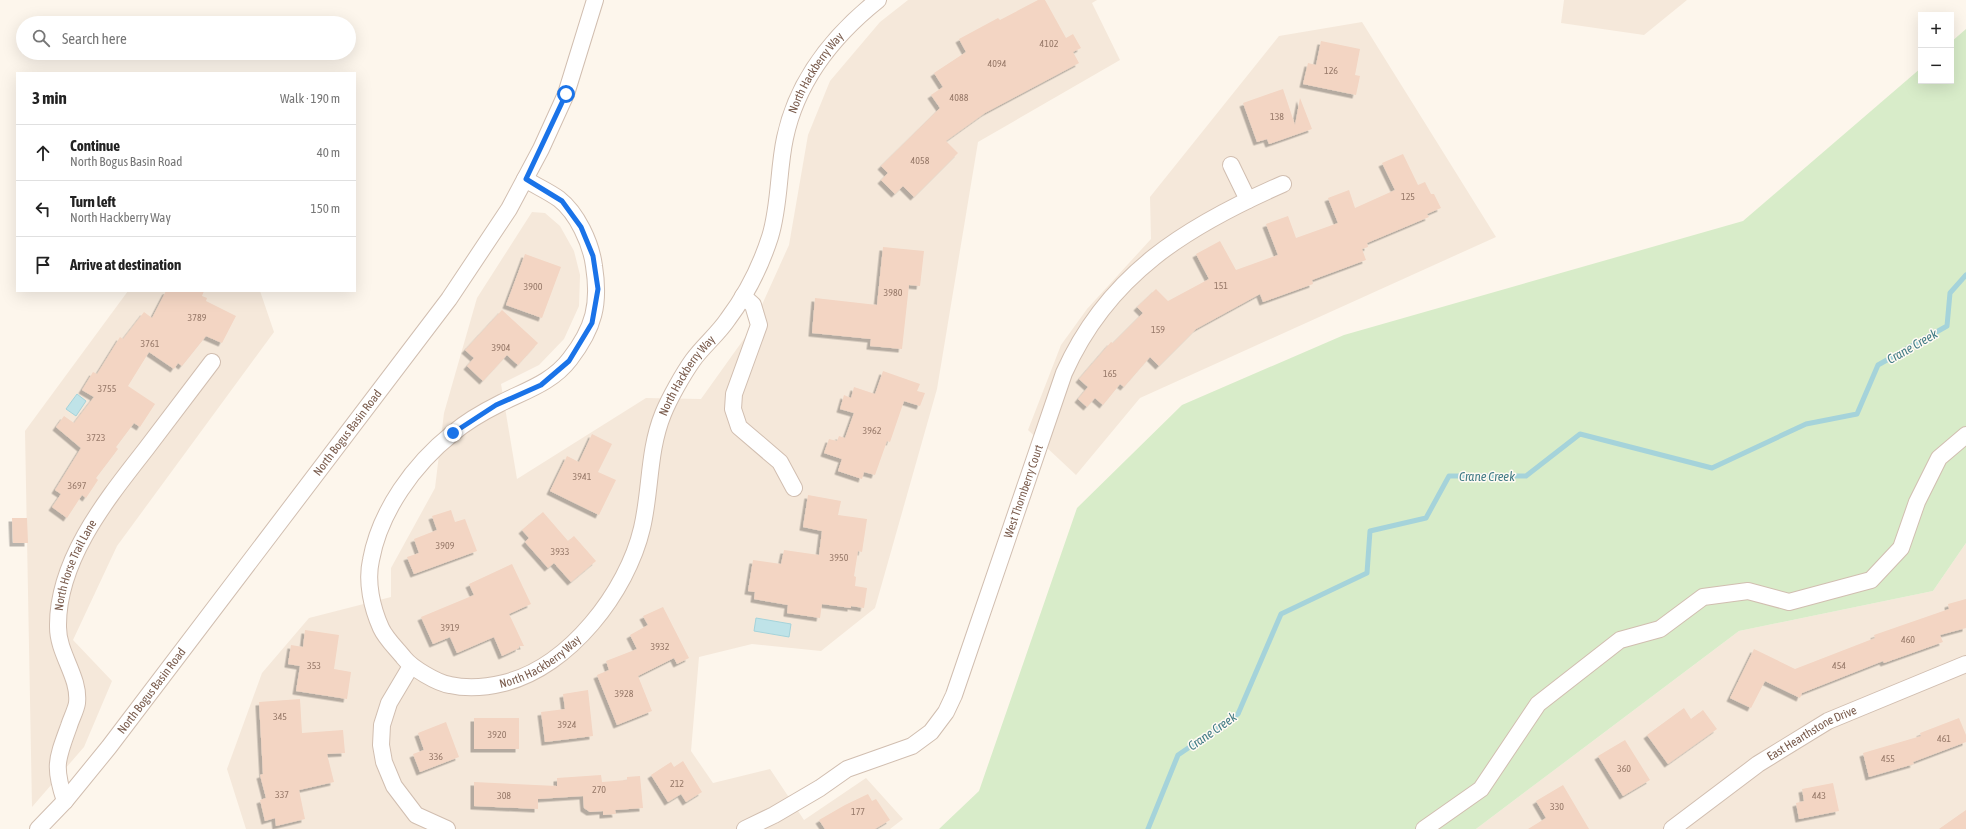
<!DOCTYPE html>
<meta charset="utf-8">
<style>
body{margin:0;font-family:"Asap Condensed",sans-serif;background:#f2f2f2;color:#222}
.controls{position:absolute;right:12px;top:12px;display:grid;overflow:hidden;border-radius:0px;box-shadow:0 4px 16px #0002}
.controls button{width:36px;height:36px;display:grid;place-items:center;padding:0;border:0;border-bottom:1px solid #e0e0e0;background:#fff;color:#222;font:20px sans-serif}
.stop{position:absolute;width:12px;height:12px;margin:-9px;border:3px solid #1a73e8;border-radius:50%;background:#fff}
.stop.end{background:#1a73e8;border-color:#fff;box-shadow:0 1px 4px #0008}
.list{margin:0;padding:0;list-style:none}
h2{display:flex;justify-content:space-between;align-items:center;height:52px;margin:0;padding:0 16px;font-size:17px}
h2 small{font-size:13px;font-weight:400;color:#767676}
.list li{display:grid;grid-template-columns:26px 1fr auto;gap:12px;align-items:center;box-sizing:border-box;height:56px;padding:0 16px;border-top:1px solid #e0e0e0}
.list b{display:block;font-size:15px;white-space:nowrap}
.list p{margin:0;font-size:13px;white-space:nowrap;color:#767676}
.list em{font-size:13px;font-style:normal;color:#767676}
.icon{flex:none;width:22px;height:22px;fill:none;stroke:currentColor;stroke-width:2;stroke-linecap:round;stroke-linejoin:round}
.map{position:relative;flex:none;width:1966px;height:829px;overflow:hidden}
.search{position:absolute;background:#fff;box-shadow:0 4px 16px #0002;left:16px;top:16px;width:340px;height:44px;display:flex;align-items:center;gap:10px;box-sizing:border-box;padding:0 14px;border-radius:22px;color:#767676;font-size:15px}
.panel{position:absolute;background:#fff;box-shadow:0 4px 16px #0002;left:16px;top:72px;width:340px;height:220px;border-radius:0px}
.map>svg:first-child{display:block}
.residential{fill:#f5e8da}
.green{fill:#d8ecc9}
.water{fill:#bfe3e8;stroke:#a5d3da}
.lines{fill:none;stroke-linecap:round;stroke-linejoin:round}
.stream{stroke:#a5d3da;stroke-width:5}
.building{fill:#f3d5c3;filter:url(#shadow)}
.minor-casing{stroke:#d1beb0;stroke-width:18}
.minor{stroke:#fff;stroke-width:16}
.route{stroke:#1a73e8;stroke-width:5}
.labels{text-anchor:middle;stroke-width:3;stroke-linejoin:round;paint-order:stroke}
.number-label{font-size:10px;fill:#987a6a}
.street-label{font-size:12px;fill:#7a5c4d;stroke:#fffaf3}
.water-label{font-size:13px;font-style:italic;fill:#437c86;stroke:#fffaf3}
</style>
<div class="map">
<svg width="1966" height="829" viewBox="0 0 1966 829">
<defs>
<filter id="shadow"><feDropShadow dx="-3.5" dy="3.5" stdDeviation="0" flood-color="#0004"/></filter>
</defs>
<rect width="100%" height="100%" fill="#fdf6ec"/>
<path class="residential" d="M908,0h189l-5,3 28,57 -142,82 -41,247 -62,219 -54,43 -69,-7 -53,13 -8,94 22,32 57,-14 34,51 62,-42 37,41 -13,10h-644l-19,-60 35,-96 47,-55 82,-21v-29l44,-80 9,-75 33,-115 55,-86 13,1 15,13 14,25 6,24 -1,31 -15,33 -25,26 -38,19 16,95 129,-81 55,1 50,-70 38,-84 19,-110 22,-54 50,-59z
M1564,0h123l-43,35 -83,-12z
M1362,22l134,215 -356,161 -64,77 -48,-45 33,-85 26,-36 64,-70 -1,-42 129,-161z
M128,291h132l14,41 -157,214 -44,94 39,41 -28,66 -52,60 -7,-376z
M1966,543v286h-490l263,-198 194,-40z"/>
<path class="green" d="M1966,29v514l-33,48 -194,40 -263,198h-537l40,-38 98,-283 105,-103 162,-70 399,-114 178,-153v13h30v-39z"/>
<path class="water" d="M77,394l9,7 -10,15 -10,-7z
M756,618l35,6 -2,13 -35,-6z"/>
<g class="lines">
<path class="stream" d="M1148,829l30,-74 60,-41 43,-100 86,-41 3,-42 56,-13 23,-42h77l54,-42 132,34 94,-44 51,-10 21,-49 69,-39 3,-33 16,-18"/>
</g>
<path class="building" d="M1038,0h7l21,38 7,-4 8,14 -8,4 6,11 -94,50 -39,28 12,12 -44,44 -11,-11 -8,8 -14,-14 7,-7 -7,-7 59,-58 -9,-13 12,-8 -9,-14 32,-21 -7,-13 39,-21 2,2z
M1321,41l39,8 -5,26 5,1 -4,19 -53,-11 5,-21 8,2z
M1283,89l12,36 5,-27 12,31 -43,15 -2,-5 -10,3 -14,-39z
M1403,154l15,31 7,-3 6,12h3l7,14 -14,6 2,3 -62,26 1,4 -6,2 4,11 -54,20 1,4 -50,18 -3,-8 -64,35 -37,37 -9,-9 -26,30 -4,-3 -17,21 -8,-7 -8,9 -9,-8 10,-12 -9,-8 32,-37 2,1 30,-30 -6,-6 19,-18 12,12 41,-22 -13,-25 24,-13 16,29 42,-15 -12,-31 22,-8 8,22 42,-15 -10,-25 21,-8 6,18 40,-18 -13,-27z
M883,247l41,4 -4,35 -11,-1 -7,64 -32,-3 1,-7 -59,-6 3,-35 62,7z
M525,254l36,13 -19,51 -36,-13z
M166,291h38l-2,5 5,2 -1,3 30,15 -14,27 -16,-7 -24,30 -4,-3 -4,6 -25,-17 -21,34 27,18 -15,23 -6,-4 -18,24 2,2 -22,29 2,2 -12,18 -4,-3 -15,23 -15,-11 9,-13 -6,-4 26,-42 -25,-21 8,-11 10,7 20,-26 -12,-7 11,-18 4,2 23,-37 3,2 21,-27 8,6z
M502,310l36,33 -20,22 -11,-10 -24,26 -16,-15 7,-8 -9,-8z
M883,371l37,13 -3,7 8,2 -5,13 -16,-5 -14,41 -3,-1 -12,34 -11,-3 -2,7 -24,-8 4,-12 -18,-6 5,-14 8,2 2,-5 6,2 9,-25 -14,-4 4,-14 7,3 3,-11 21,7z
M592,434l20,10 -14,28 18,8 -17,35 -49,-24 17,-35 12,6z
M808,495l33,6 -3,14 29,4 -5,33 -4,-1 -4,25 2,1 -1,9 12,2 -3,20 -13,-2v2l-29,-4 -2,14 -33,-5 1,-8 -34,-6 1,-7 -7,-1 5,-31 28,4 3,-14 35,5 3,-24 -19,-4z
M451,510l4,12 10,-3 12,32 -63,23 -7,-17 12,-4 -5,-14 23,-9 -5,-14z
M543,512l25,29 6,-5 22,25 -25,21 -17,-19 -6,5 -23,-26 4,-4 -7,-8z
M12,518h15l1,25h-15z
M512,564l19,40 -22,10 15,32h-5v2l-17,8 -8,-19 -37,16 -7,-16 -17,7 -12,-27 53,-22 -5,-11z
M1966,599v29l-26,7 3,7 -59,21 -1,-2 -81,32 -2,5 -35,-17 -14,27 -21,-10 24,-49 41,20 80,-31 -1,-3 75,-26 -1,-5z
M663,607l26,51 -12,6 -3,-6 -36,18 14,35 -35,14 -20,-50 12,-5 -3,-9 31,-12 -7,-14 18,-10 -5,-9z
M305,630l34,5 -5,34 17,3 -4,27 -51,-8 4,-25 -12,-2 3,-19 12,2z
M588,690l5,46 -48,6 -4,-30 24,-3 -2,-15z
M300,699l2,34 41,-3 2,23 -18,1 7,28 -35,8 6,29 -29,7 -1,-8 -10,3 -5,-21 6,-2 -6,-23 3,-1 -4,-72z
M1684,708l7,11 12,-9 14,19 -49,35 -21,-29z
M474,718h45v31h-45z
M1959,718l7,17v7l-53,20 1,2 -45,13 -6,-24 58,-17 -1,-3z
M446,722l13,35 -39,15 -7,-18 11,-4 -6,-17z
M1625,740l25,40 -27,16 -25,-40z
M683,761l19,31 -16,10 -5,-8 -13,8 -17,-27 20,-13 3,5z
M601,775l1,7 25,-2v-3l13,-1 3,32 -28,2 1,4 -13,1v-4l-13,1 -6,-4 -1,-12 -45,3v10l-64,-3v-24l83,4v-8z
M1833,783l6,28 -40,8 -3,-16 8,-2 -2,-12z
M1563,785l26,44h-61l18,-11 -10,-17z
M868,794l4,7 4,-2 14,21 -15,9h-50l-6,-9 26,-15z
M1966,810v19h-27z"/>
<g class="lines">
<defs>
<g id="minor">
<path d="M1231,165l17,35"/>
<path id="s1" d="M525,179c11,7 23,12 34,20 18,14 32,44 35,67 6,38 0,62 -24,93 -18,24 -46,32 -71,45 -16,8 -33,18 -46,29 -39,31 -73,78 -82,127 -5,22 1,48 10,68 5,11 16,21 23,30 8,10 33,25 46,27 17,4 38,2 54,-2 65,-16 123,-91 138,-155 9,-38 6,-77 21,-114 6,-15 20,-40 30,-54 10,-14 25,-26 35,-41 18,-24 33,-54 42,-82 10,-32 8,-67 15,-99 12,-57 49,-103 93,-138"/>
<path d="M743,296l10,9 6,20 -25,69 -1,15 6,18 41,35 14,26"/>
<path d="M411,666l-22,37 -7,22 -1,20 3,17 10,24 22,29 31,14"/>
<path id="s2" d="M65,801c-12,-35 -8,-42 4,-75 2,-7 7,-16 8,-23 3,-26 -19,-49 -19,-76 -1,-67 49,-128 88,-178 22,-29 44,-58 66,-87"/>
<path id="s3" d="M38,829l27,-28 44,-54 340,-448 60,-90 32,-60 25,-55 29,-94"/>
<path id="s4" d="M745,829l29,-14 46,-27 27,-19 65,-23 19,-14 15,-20 8,-17 110,-322c44,-99 123,-147 219,-189"/>
<path d="M1424,829l57,-40 57,-85 82,-64 40,-11 43,-32 45,-6 41,11 82,-22 30,-32 16,-46 22,-44 27,-23"/>
<path id="s5" d="M1672,829l86,-65 70,-43 138,-57"/>
</g>
</defs>
<use href="#minor" class="minor-casing"/>
<use href="#minor" class="minor"/>
</g>
<g class="lines">
<path class="route" d="M453,433l43,-28 45,-20 28,-24 23,-38 6,-34 -5,-33 -12,-29 -19,-26 -36,-22 40,-85"/>
</g>
<g class="labels">
<g class="number-label">
<text x="1049" y="47">4102</text>
<text x="997" y="67">4094</text>
<text x="1331" y="74">126</text>
<text x="959" y="101">4088</text>
<text x="1277" y="120">138</text>
<text x="920" y="164">4058</text>
<text x="1408" y="200">125</text>
<text x="1221" y="289">151</text>
<text x="533" y="290">3900</text>
<text x="893" y="296">3980</text>
<text x="197" y="321">3789</text>
<text x="1158" y="333">159</text>
<text x="150" y="347">3761</text>
<text x="501" y="351">3904</text>
<text x="1110" y="377">165</text>
<text x="107" y="392">3755</text>
<text x="872" y="434">3962</text>
<text x="96" y="441">3723</text>
<text x="582" y="480">3941</text>
<text x="77" y="489">3697</text>
<text x="445" y="549">3909</text>
<text x="560" y="555">3933</text>
<text x="839" y="561">3950</text>
<text x="450" y="631">3919</text>
<text x="1908" y="643">460</text>
<text x="660" y="650">3932</text>
<text x="314" y="669">353</text>
<text x="1839" y="669">454</text>
<text x="624" y="697">3928</text>
<text x="280" y="720">345</text>
<text x="567" y="728">3924</text>
<text x="497" y="738">3920</text>
<text x="1944" y="742">461</text>
<text x="436" y="760">336</text>
<text x="1888" y="762">455</text>
<text x="1624" y="772">360</text>
<text x="677" y="787">212</text>
<text x="599" y="793">270</text>
<text x="282" y="798">337</text>
<text x="504" y="799">308</text>
<text x="1819" y="799">443</text>
<text x="1557" y="810">330</text>
<text x="858" y="815">177</text>
</g>
<g class="street-label">
<text dy="4" stroke="none"><textPath href="#s1" startOffset="1440">North Hackberry Way</textPath></text>
<text dy="4" stroke="none"><textPath href="#s1" startOffset="1104">North Hackberry Way</textPath></text>
<text dy="4" stroke="none"><textPath href="#s3" startOffset="503">North Bogus Basin Road</textPath></text>
<text dy="4" stroke="none"><textPath href="#s4" startOffset="470">West Thornberry Court</textPath></text>
<text dy="4" stroke="none"><textPath href="#s2" startOffset="246">North Horse Trail Lane</textPath></text>
<text dy="4" stroke="none"><textPath href="#s1" startOffset="768">North Hackberry Way</textPath></text>
<text dy="4" stroke="none"><textPath href="#s3" startOffset="179">North Bogus Basin Road</textPath></text>
<text dy="4" stroke="none"><textPath href="#s5" startOffset="170">East Hearthstone Drive</textPath></text>
</g>
<g class="water-label">
<text transform="translate(1912 346) rotate(-30)" y="5">Crane Creek</text>
<text x="1487" y="481">Crane Creek</text>
<text transform="translate(1212 731) rotate(-35)" y="5">Crane Creek</text>
</g>
</g>
</svg>
<div class="controls">
<button>+</button>
<button>−</button>
</div>
<div class="stop" style="left:566px;top:94px"></div>
<div class="stop end" style="left:453px;top:433px"></div>
<div class="search"><svg class="icon" aria-label="search" viewBox="0 0 24 24"><circle cx="10" cy="10" r="6"/><path d="M15 15l6 6"/></svg>Search here</div>
<section class="panel">
<h2>3 min<small>Walk · 190 m</small></h2>
<ul class="list">
<li><svg class="icon" aria-label="ahead" viewBox="0 0 24 24"><path d="M12 20V5M6 11l6-6 6 6"/></svg><div><b>Continue</b><p>North Bogus Basin Road</p></div><em>40 m</em></li>
<li><svg class="icon" aria-label="left" viewBox="0 0 24 24"><path d="M17 20v-9H6M10 6l-5 5 5 5"/></svg><div><b>Turn left</b><p>North Hackberry Way</p></div><em>150 m</em></li>
<li><svg class="icon" aria-label="arrive" viewBox="0 0 24 24"><path d="M6 21V4h12l-3 4 3 4H6"/></svg><div><b>Arrive at destination</b></div></li>
</ul>
</section>
</div>
